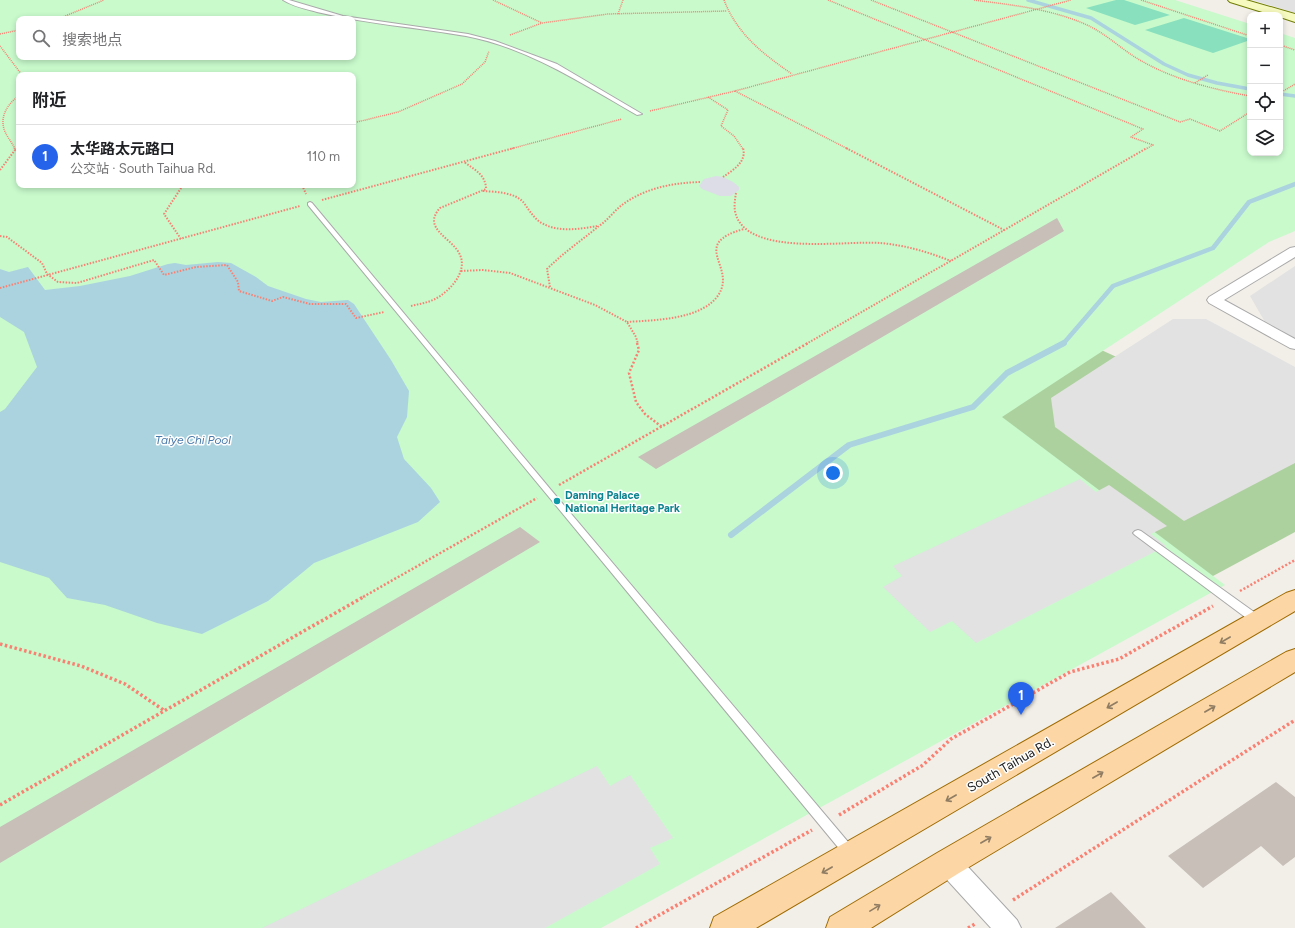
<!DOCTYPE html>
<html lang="zh">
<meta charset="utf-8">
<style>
body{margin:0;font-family:Figtree,"Noto Sans SC",sans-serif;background:#f6f6f6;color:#202124}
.controls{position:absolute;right:12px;top:12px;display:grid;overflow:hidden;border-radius:8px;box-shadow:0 2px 6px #0003}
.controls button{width:36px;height:36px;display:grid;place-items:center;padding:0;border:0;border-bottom:1px solid #e0e0e0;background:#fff;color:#202124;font:20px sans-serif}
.you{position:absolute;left:833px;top:473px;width:14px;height:14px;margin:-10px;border:3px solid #fff;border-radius:50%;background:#1a73e8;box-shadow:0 0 0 6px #1a73e833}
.badge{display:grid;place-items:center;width:26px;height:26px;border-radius:50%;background:#2563eb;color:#fff;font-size:13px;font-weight:700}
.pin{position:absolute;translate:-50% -33px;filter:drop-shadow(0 1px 2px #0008)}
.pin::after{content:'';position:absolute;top:21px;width:14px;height:12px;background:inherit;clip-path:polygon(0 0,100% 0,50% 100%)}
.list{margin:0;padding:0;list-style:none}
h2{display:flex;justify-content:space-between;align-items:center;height:52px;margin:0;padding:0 16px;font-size:17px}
h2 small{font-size:13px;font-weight:400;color:#757577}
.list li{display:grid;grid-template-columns:26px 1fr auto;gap:12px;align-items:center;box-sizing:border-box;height:64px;padding:0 16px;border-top:1px solid #e0e0e0}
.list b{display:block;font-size:15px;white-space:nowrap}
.list p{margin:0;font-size:13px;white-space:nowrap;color:#757577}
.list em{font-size:13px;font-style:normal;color:#757577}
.icon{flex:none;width:22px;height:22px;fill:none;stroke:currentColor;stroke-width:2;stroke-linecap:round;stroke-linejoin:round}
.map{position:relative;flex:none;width:1295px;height:928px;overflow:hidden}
.search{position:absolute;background:#fff;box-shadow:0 2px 6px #0003;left:16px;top:16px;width:340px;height:44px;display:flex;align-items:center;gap:10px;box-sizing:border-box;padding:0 14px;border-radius:8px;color:#757577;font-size:15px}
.panel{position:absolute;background:#fff;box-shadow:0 2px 6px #0003;left:16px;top:72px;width:340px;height:116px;border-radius:8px}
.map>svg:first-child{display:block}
.forest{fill:#add19e}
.park{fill:#c8facc;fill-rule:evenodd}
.pitch{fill:#88e0be}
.parking{fill:#e2e2e2}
.plaza{fill:#dddde8}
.water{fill:#aad3df}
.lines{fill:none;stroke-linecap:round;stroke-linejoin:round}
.stream-far2{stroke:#aad3df;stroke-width:3.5}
.stream-far1{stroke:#aad3df;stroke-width:4.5}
.stream{stroke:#aad3df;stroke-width:6}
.building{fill:#c7bfb8}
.lane-casing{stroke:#a9a9a9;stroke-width:2}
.street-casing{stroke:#a9a9a9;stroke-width:2}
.secondary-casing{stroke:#707d05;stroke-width:2}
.primary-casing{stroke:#a06b00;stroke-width:2}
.path-far3{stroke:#fa8072;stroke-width:1.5;stroke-dasharray:1 1;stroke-linecap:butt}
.path-far2{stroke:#fa8072;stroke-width:2;stroke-dasharray:1.5 1.5;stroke-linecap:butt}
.path-far1{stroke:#fa8072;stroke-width:2.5;stroke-dasharray:2 2;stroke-linecap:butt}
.path{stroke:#fa8072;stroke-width:3.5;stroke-dasharray:2.5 2.5;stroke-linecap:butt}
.lane{fill:#fff;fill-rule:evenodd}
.street{fill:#fff;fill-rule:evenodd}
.secondary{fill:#f7fabf;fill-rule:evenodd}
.primary{fill:#fcd6a4;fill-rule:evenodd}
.oneway{stroke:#8f7c63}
.culture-dot{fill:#0f9aa8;stroke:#fff;stroke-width:1.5}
.labels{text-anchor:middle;stroke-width:3;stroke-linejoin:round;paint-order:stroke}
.culture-label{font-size:11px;font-weight:bold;fill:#0d838f;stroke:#fff;text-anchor:start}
.water-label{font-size:12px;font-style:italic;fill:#4a7aab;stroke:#fff}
.near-street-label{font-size:13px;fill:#222;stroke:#fff}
</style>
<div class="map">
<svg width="1295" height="928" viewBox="0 0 1295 928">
<rect width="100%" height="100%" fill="#f2efe9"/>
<path class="forest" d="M1097,348l198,91v93l-95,51 -226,-166z"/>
<path class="park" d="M0,0h1175l75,24v129h30v-120l15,5v193l-26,11 -267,175 223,168 -624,343h-601zM19,19h334v38h-334zM19,75h334v110h-334z"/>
<path class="pitch" d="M1116,0h8l46,15 -35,10 -49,-17z
M1184,18l66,21v1l-37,13 -68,-23z"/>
<path class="parking" d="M1253,0h42v13z
M1295,266v72l-30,-16 -15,-26z
M1173,319h33l89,48v96l-111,58 -129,-94 -4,-29z
M1080,479l16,13 13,-7 58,41 -16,8 15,12 -190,97 -24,-22 -22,11 -47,-45 19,-11 -9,-10z
M597,766l13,20 20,-11 43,63 -23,10 10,16 -115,64h-283z"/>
<path class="plaza" d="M716,176l7,1 10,5 6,5v3l-8,6h-11l-18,-7 -3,-3 5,-7z"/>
<path class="water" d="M218,262l13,1 25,14 12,9 38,13 15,3 27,-2 6,4 37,56 18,31 -2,26 -10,20 7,22 27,29 9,14 -22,20 -104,41 -46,38 -66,33 -45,-11 -52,-18 -38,-7 -18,-20 -49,-16v-150l5,-3 32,-42 -13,-35 -24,-15v-48l9,3 19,-5 17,23 35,-4 50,-10 38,-12 7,-1 11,2z"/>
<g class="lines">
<path class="stream-far2" d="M1028,0l63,18 73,46 24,11 29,8 33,6
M1280,94l15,2"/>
<path class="stream-far1" d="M1063,344l50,-58 100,-38 36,-46 46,-18"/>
<path class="stream" d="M731,535l118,-90 124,-38 34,-34 57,-30"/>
</g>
<path class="building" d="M1057,218l7,13 -408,238 -18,-12z
M520,527l20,15 -540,321v-36z
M1276,782l19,15v60l-12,9 -22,-20 -58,42 -35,-32z
M1111,892l35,36h-91z"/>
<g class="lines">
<defs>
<path id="lane" d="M283,0h6l54,16 125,18 27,7 62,23 85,50 -5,1c-54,-31 -108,-67 -171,-79 -50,-9 -100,-12 -149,-24 -11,-3 -25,-6 -34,-12z
M310,202l2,1 239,287 303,359 2,4 -2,4 -4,2 -4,-2 -538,-652v-2z
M1138,530l3,1 120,86 1,3 -1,3h-8l-118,-88 -2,-2 2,-2z"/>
<path id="street" d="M1295,247v10l-71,43 71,39v10l-5,-1 -81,-45 -2,-3 2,-3 81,-49z
M948,852l9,3 60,65 4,8h-30l-52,-57 -3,-8 3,-8z"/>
<path id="secondary" d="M1228,0h18l49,14v8l-15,-5v-2h-8l-42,-13z"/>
<path id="primary" d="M1295,590v21l-539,317h-46l4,-11 572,-324z
M1295,649v23l-336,201 -88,55h-45l4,-11 107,-64 349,-201z"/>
</defs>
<use href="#lane" class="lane-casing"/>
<use href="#street" class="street-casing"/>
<use href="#secondary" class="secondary-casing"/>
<use href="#primary" class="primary-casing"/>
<path class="path-far3" d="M493,0l49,23
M724,0c13,34 39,54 68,74
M828,0l315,129 -12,8 22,8 -7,4
M871,0l309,122 10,-3 30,12 30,-19
M974,0c38,5 78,9 113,25 18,8 33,23 51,34 34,20 73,30 112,37
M1141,0l109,36
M618,14l5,-14
M58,19l46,-19
M0,34l19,-4
M510,35l32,-12 66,-9 119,-3
M1280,45l15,5
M0,46l22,29
M1195,83l13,-8
M735,91l113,58
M1280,93l15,-9
M708,97l20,13 -7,16 13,10 9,13
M650,111l85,-20 336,-91
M353,123l45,-11 64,-28 23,-22 4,-11
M15,149c-3,-7 -9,-13 -11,-20 -4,-13 4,-26 15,-33
M510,149l112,-30"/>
<path class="path-far2" d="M846,148l158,82
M0,170l15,-20 -1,-2
M723,177c10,-7 24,-15 20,-29
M302,185l4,9
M483,191c13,1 32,1 41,12 5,7 9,14 16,19 17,11 39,7 58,4
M736,193c-1,6 -2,12 -1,18 9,47 111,29 145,32 25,2 48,9 71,18
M322,200l192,-52
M0,236l7,1 35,26 5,11 11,8 19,1 77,-23 10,15 32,-8 31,-2 11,17 1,9 33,10 11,-4 27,7h36l10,14 28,-6
M181,239l-17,-25 19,-29
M461,271l22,-1 27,3 85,32 32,17 9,15 2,7
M550,287l-3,-18c16,-16 35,-29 52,-43 9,-6 15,-15 23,-21 23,-17 50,-22 78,-23
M0,288l300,-82
M411,306c8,-2 16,-3 24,-7 14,-7 33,-27 25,-44 -7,-17 -39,-26 -20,-47l46,-19c0,-14 -12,-20 -22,-27
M627,322c27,-2 76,-2 92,-28 17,-28 -30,-50 25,-65
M806,344l341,-196"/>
<path class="path-far1" d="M637,343l2,7 -10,23 7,29 9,12 17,13
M559,485l249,-142
M1240,591l55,-31
M363,597l174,-99"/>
<path class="path" d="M0,644l81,22 44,18 40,27
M0,805l365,-209
M839,815l84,-50 28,-26 119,-67 49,-13 94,-53
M1013,900l282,-180
M636,928l176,-98
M968,928l7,-4"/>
<use href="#lane" class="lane"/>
<use href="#street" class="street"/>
<use href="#secondary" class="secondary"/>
<use href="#primary" class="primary"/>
</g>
<defs><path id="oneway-shaft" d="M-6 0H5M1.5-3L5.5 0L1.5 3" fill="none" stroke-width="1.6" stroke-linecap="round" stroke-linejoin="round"/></defs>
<g class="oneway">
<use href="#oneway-shaft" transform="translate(1225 640) rotate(150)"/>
<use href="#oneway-shaft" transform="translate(1112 705) rotate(150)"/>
<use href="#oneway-shaft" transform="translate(1210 709) rotate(-30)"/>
<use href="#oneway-shaft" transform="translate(1098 775) rotate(-30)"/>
<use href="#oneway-shaft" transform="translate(951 798) rotate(150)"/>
<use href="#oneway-shaft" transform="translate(986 840) rotate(-30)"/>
<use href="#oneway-shaft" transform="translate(827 870) rotate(150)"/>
<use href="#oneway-shaft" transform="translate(875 908) rotate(-31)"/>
</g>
<circle class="culture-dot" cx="557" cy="501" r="4"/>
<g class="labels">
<g class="culture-label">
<text x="565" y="499">Daming Palace<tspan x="565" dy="13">National Heritage Park</tspan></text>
</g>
<g class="water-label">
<text x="193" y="444">Taiye Chi Pool</text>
</g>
<g class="near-street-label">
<text transform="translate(1010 764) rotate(-30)" y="5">South Taihua Rd.</text>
</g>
</g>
</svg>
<div class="controls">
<button>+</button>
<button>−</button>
<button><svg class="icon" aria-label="locate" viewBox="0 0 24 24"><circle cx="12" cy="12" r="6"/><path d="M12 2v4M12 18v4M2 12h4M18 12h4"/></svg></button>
<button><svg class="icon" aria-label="layers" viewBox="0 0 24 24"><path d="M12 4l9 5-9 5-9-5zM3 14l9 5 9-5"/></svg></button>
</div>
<div class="you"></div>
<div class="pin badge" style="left:1021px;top:715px">1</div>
<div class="search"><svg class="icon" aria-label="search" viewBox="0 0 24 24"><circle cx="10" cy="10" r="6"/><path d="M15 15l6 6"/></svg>搜索地点</div>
<section class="panel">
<h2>附近<small></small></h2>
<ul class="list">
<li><span class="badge">1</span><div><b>太华路太元路口</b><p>公交站 · South Taihua Rd.</p></div><em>110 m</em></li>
</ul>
</section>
</div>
